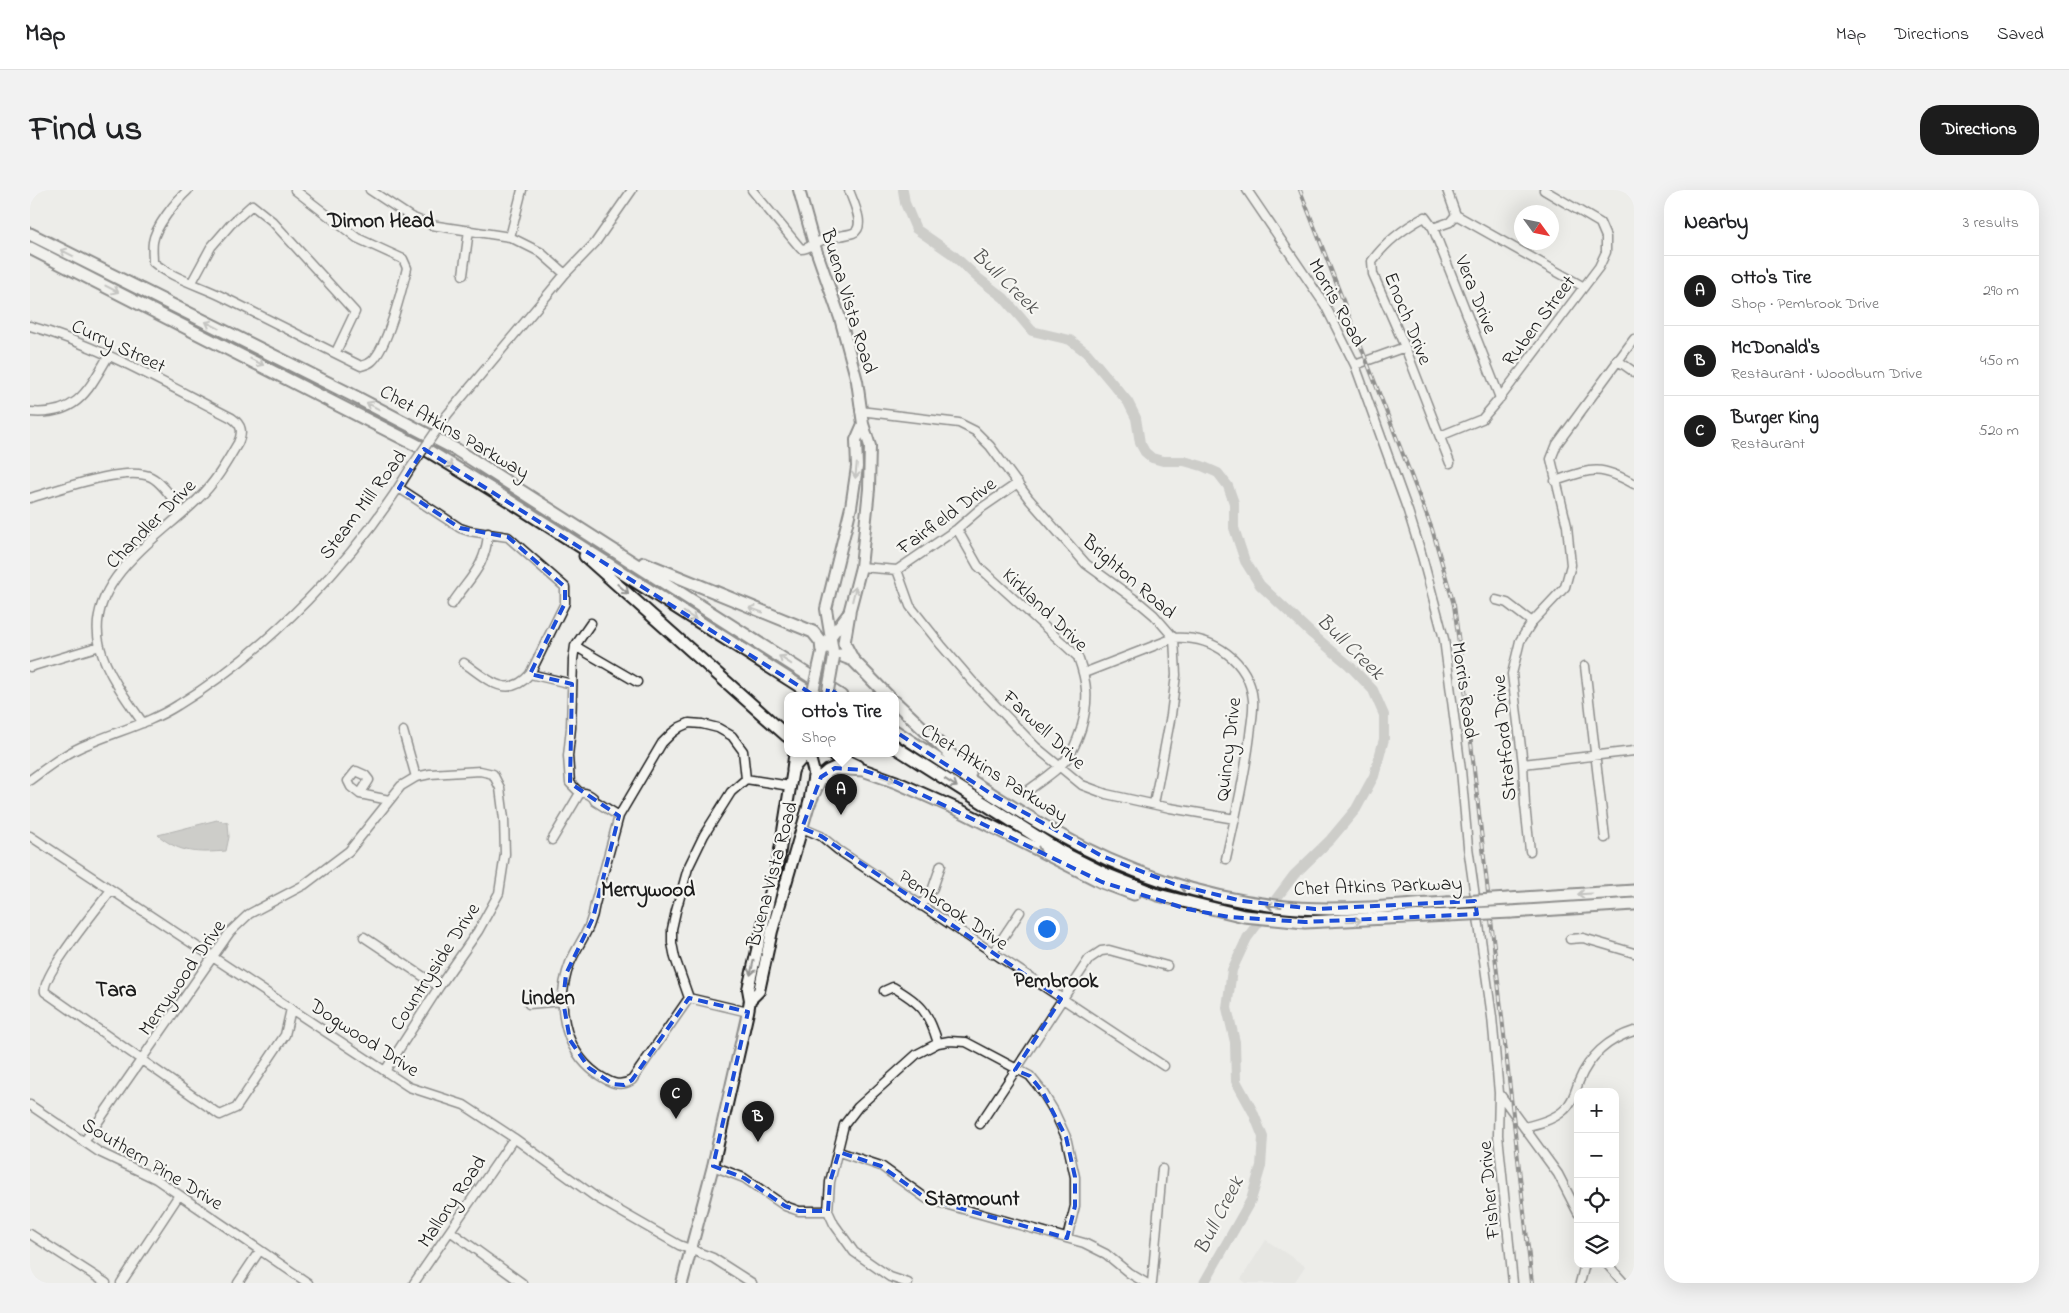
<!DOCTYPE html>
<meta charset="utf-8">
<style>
body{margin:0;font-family:"Indie Flower",sans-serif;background:#f2f2f2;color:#202124}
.controls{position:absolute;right:15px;bottom:15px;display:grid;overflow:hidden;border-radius:10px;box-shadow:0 5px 20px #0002}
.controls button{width:45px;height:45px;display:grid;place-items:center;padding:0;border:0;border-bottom:1px solid #e0e0e0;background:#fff;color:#202124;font:25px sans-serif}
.compass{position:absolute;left:1484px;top:15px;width:45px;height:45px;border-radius:50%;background:#fff;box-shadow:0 5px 20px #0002;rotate:123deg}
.you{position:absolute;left:1016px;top:738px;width:18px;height:18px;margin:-12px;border:4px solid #fff;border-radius:50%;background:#1a73e8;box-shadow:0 0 0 8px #1a73e833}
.badge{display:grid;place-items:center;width:32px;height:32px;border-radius:50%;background:#1c1c1c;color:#fff;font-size:16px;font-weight:700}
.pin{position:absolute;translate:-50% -41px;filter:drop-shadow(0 1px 2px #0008)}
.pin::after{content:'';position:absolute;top:26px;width:18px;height:15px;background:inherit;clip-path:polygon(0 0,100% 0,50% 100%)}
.popup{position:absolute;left:754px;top:502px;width:115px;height:65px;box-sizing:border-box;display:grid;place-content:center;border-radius:10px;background:#fff;filter:drop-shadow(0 1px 4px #0005);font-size:16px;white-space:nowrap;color:#757577}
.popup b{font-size:19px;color:#202124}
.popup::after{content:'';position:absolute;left:50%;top:100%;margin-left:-10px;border:10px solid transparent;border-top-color:#fff}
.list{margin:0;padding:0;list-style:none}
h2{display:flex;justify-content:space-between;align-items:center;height:65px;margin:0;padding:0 20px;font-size:21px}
h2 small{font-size:16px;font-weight:400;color:#757577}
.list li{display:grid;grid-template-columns:32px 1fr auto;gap:15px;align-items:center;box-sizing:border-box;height:70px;padding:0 20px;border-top:1px solid #e0e0e0}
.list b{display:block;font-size:19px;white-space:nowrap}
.list p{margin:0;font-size:16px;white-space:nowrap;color:#757577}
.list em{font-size:16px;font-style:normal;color:#757577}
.icon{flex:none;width:28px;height:28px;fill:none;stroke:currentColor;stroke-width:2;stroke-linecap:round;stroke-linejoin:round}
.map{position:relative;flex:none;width:1604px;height:1093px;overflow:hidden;border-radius:20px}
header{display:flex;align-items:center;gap:30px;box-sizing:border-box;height:70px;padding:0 25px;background:#fff;border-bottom:1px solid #e0e0e0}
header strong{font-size:24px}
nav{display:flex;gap:28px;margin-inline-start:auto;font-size:18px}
.intro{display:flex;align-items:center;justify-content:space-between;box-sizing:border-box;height:120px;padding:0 30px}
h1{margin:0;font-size:35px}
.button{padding:12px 22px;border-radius:20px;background:#1c1c1c;color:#fff;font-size:18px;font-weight:700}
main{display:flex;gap:30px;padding:0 30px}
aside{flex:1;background:#fff;border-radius:20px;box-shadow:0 5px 20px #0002}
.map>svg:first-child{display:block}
.built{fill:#ddddda}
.water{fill:#a6a6a3;stroke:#6f6f6d}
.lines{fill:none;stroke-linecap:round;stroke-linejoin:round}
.river{stroke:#a6a6a3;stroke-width:10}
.minor-casing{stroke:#1c1c1c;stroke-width:11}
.major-casing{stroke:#1c1c1c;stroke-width:14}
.highway-casing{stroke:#1c1c1c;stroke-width:15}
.minor{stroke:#f6f6f2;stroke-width:8}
.major{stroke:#f6f6f2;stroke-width:10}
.highway{stroke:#f6f6f2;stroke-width:11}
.rail-casing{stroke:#1c1c1c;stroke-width:4}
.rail{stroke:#f6f6f2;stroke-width:2;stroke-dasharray:5.5;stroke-linecap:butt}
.minor-bridge-casing{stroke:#1c1c1c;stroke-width:11;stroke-linecap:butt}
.major-bridge-casing{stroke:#1c1c1c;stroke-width:14;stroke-linecap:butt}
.highway-bridge-casing{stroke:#1c1c1c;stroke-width:15;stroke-linecap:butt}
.minor-bridge{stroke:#f6f6f2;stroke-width:8}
.major-bridge{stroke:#f6f6f2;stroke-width:10}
.highway-bridge{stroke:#f6f6f2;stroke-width:11}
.oneway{stroke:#949492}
.marked{fill:none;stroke:#1d4ed8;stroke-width:4;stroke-dasharray:10 6;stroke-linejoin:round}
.labels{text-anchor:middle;stroke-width:4.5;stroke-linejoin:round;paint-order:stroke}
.street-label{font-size:20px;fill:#1c1c1c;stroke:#f6f6f2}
.neighbourhood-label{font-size:21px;font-weight:bold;fill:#1c1c1c;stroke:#f6f6f2}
.water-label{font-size:21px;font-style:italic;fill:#535352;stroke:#f6f6f2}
</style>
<header>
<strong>Map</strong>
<nav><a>Map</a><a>Directions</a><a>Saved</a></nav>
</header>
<div class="intro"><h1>Find us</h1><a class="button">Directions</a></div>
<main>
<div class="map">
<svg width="1604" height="1093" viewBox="0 0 1604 1093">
<rect width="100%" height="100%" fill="#edede9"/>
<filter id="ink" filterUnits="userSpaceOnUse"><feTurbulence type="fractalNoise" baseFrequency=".02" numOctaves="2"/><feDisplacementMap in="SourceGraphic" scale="10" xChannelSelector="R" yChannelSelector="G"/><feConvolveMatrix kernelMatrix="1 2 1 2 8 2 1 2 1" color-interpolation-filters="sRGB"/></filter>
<g filter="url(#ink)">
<path class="built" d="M1236,1050l39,26 -11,17h-48l-5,-4z"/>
<path class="water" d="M187,630l11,3 1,14 -3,14c-27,2 -46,3 -68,-16z"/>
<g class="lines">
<path class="river" d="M873,0l2,13 11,26 36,25 26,24 26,20 28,33 38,9 17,13 41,49 8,16 4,25 5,9 7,6 11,3h21l18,5 16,7 10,13 6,17v25l11,33 15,24 52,49 37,31 24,25 11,25v24l-10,37 -18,33 -26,31 -36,35 -47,63 -15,32 -5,38 8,34 1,39 17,31 10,25 -2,29 -10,34 -47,83"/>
<defs>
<path id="minor" d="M158,0c-12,11 -33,37 -35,52 -1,7 0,14 0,20 19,16 45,23 68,34 47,23 93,47 140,70 3,-1 8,-2 11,-5 15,-13 30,-72 35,-93l-4,-9 -46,-21 -62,-48
M340,0l41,27 20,8 79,12 30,15 25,22
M722,0l49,59c9,0 15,-8 25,-10 8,-3 18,-3 27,-6 14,-6 -1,-33 -4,-43
M1217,0l78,115 30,60 53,146 14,45 22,83 17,131 7,77 24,170 7,76 59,81 20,39
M1417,0l9,25 128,72
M1403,38l17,-6 6,-7
M480,47l12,-47
M433,85l6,-45
M162,92l19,-35 20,-23 21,-19 20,16 83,91 -19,40
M0,136c71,20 137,59 202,92 10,7 11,14 6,25 -11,19 -23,40 -40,56 -38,38 -115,82 -98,148 6,25 28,55 43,76
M1587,170l17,12
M1325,175l50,-18
M830,221l99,12 16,8 15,15 39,53 57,65 55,40 13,11 20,23 2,37 -5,40 -17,89
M0,222c47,4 58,-21 79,-57
M417,225l118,-141 30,-31 37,-53
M1410,246l42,-17 18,-21 99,-131 7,-15v-15l-6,-14 -56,-33
M1420,273l-45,-116 -32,-73 -1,-13c14,-19 32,-33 53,-44l8,11 67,170
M1525,291c36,-12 44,-17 79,3
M369,298l61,40 9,3 39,6 57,50v16l-35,71c-23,27 -44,4 -66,-11
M0,308c28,-8 96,-33 121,-21 12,6 23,24 31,35
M927,339l21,37 100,91c10,27 11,44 3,72 -3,9 -7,20 -13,28 -9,13 -26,23 -38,32
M831,377l36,3 60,-41 23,-20 38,-26
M867,380l13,36 31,39 32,37 63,65 46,38 24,9 64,14 65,11
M1466,410l11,3 25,19
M422,414c17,-26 34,-37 36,-71
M561,433l-16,23 -2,14 -2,68 -3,28 2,27 10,10c5,-1 13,2 15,8l24,15
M545,456l62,36
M1555,476l20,172
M0,477l70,-21
M1054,483l90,-35c39,-2 75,22 79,62 1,11 -2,24 -3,35 -5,42 -15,83 -24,124
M500,484l42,10
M373,541l13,46
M1493,574l111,-13
M326,581l9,4 4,5 -9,14 -9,-7 -3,-6z
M716,589l-15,13 -27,43 -16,33 -12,43 -4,18v14l3,15 14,40 59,14
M716,589l44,7
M0,590c19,-14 37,-28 58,-36 30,-13 62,-21 90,-39 89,-54 179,-147 232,-236
M330,604l29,6
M772,638l19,8 17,14 326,216
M0,646l379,251 55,18 50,33 83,60 82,47 34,13 39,25
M522,650l28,-47
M1500,661l-5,-46 -2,-41 -11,-90 8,-33 12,-19 33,-35 6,-22 -4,-39 -16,-67 6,-15 77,-105
M81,700c-12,16 -71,87 -66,102l175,123 16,-7 49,-73 6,-26
M891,716l12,-18 8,-23
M334,747l75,50
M1540,749l13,-1 51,15
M962,764l28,-42
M854,801l9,-4c29,17 35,24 45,56
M659,808l-57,82c-13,8 -23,2 -35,-6 -34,-25 -42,-72 -27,-111 10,-23 21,-32 25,-59l24,-88 43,-73 10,-10 8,-6 9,-4 13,1 16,4 14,8 11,15 3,28
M499,814l34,-3
M1469,903l-1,42 15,148
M0,915l69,47 57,27 152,104
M950,934l109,-165 12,-8 8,-1 58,16
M1494,937c13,-3 29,-7 39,-16 9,-7 12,-19 16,-30 10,-24 29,-42 55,-50
M54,952l146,-210 19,-18 55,-29 45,-34 52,-65 15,-9 14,-3 50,-3 13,3 7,14 4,31 1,35 -6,39 -21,38 -39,56 -54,84
M809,962l42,14 46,33 157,44 22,11 23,19 17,10
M683,976l31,12 41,28 14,5h29
M420,1041l72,52
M0,1044l76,49
M1577,1074l17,19
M91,1093l58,-88
M208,1093l22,-33
M384,1093l100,-145
M878,1093l-18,-6 -36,-25 -20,-28 -6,-13 2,-29 14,-57 14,-18 59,-53 21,-11 11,-2 17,1 64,34 12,15 12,20 12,26 9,40v29l-8,32
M1122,1093l10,-114
M1550,1093l5,-19"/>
<path id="major" d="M769,0l15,54 26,74 17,63 6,43 7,22 -1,43 -8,78 -12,46 -18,23 -9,16
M804,467l-8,-48 25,-102 6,-40 -1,-27 7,-16
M720,810l9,-9 13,-60 37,-127 5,-31 -5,-19
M652,1093l31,-117 35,-154 2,-12 -2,-11 31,-133 14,-87 13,-15"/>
<path id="highway" d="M0,44l320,160 107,56 384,246
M0,58l400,204 59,36 326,208
M555,366l202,180
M614,373l169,69 8,10 1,10
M819,423l-5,30 9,17
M804,467l6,-2 13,5 35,36
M865,512l75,71
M865,541c54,35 107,72 163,103 66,38 143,63 218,72 56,7 114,0 171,-3
M865,557l166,105 42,21 55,22 86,21 61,6 143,-7
M802,564l25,12
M763,579l2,-15
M779,614l12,-27 7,-6 7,-3 28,2 33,12 63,28 143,72 32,12
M1478,709l126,-8
M1481,722l123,-8"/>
</defs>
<use href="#minor" class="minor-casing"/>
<use href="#major" class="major-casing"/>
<use href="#highway" class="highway-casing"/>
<use href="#minor" class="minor"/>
<use href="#major" class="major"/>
<use href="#highway" class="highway"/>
<defs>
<path id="rail" d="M1270,0l132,339 22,76 11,84 67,594"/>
</defs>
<use href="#rail" class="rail-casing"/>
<use href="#rail" class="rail"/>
<defs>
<path id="minor-bridge" d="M380,279l37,-54"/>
<path id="major-bridge" d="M782,506l10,-44
M797,506l7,-39"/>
<path id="highway-bridge" d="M1417,713l61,-4
M1418,725l63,-3"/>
</defs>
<use href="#minor-bridge" class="minor-bridge-casing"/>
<use href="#major-bridge" class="major-bridge-casing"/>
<use href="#highway-bridge" class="highway-bridge-casing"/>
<use href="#minor-bridge" class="minor-bridge"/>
<use href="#major-bridge" class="major-bridge"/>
<use href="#highway-bridge" class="highway-bridge"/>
</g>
<defs><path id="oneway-shaft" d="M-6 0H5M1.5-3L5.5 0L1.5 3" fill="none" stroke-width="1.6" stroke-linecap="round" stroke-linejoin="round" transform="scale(1.25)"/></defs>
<g class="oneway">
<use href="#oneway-shaft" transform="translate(37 63) rotate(-153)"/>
<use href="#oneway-shaft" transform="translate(82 99) rotate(27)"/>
<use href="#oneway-shaft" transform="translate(182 135) rotate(-153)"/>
<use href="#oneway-shaft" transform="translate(227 172) rotate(27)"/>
<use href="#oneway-shaft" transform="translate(343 216) rotate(-152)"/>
<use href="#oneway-shaft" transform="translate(417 273) rotate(31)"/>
<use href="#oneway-shaft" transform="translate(826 281) rotate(96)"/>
<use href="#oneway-shaft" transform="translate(593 399) rotate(41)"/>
<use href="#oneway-shaft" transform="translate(824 404) rotate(-76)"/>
<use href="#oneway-shaft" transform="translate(726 420) rotate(-160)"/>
<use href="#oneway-shaft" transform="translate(660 426) rotate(33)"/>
<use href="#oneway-shaft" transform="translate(755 470) rotate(-147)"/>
<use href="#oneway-shaft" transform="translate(858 589) rotate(17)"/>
<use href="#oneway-shaft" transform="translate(921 593) rotate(33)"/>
<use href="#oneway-shaft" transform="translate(1005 659) rotate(28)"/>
<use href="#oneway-shaft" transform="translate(1157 698) rotate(-164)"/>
<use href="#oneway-shaft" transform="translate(1555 704) rotate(177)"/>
<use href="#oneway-shaft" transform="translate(1244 716) rotate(-173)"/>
<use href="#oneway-shaft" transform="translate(1324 731) rotate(-2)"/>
<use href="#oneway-shaft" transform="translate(722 778) rotate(102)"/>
</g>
</g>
<path d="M0 0H1604V1093H0ZM394,259l402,254 2,-15 165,107 109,61 72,28 68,17 73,8 160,-8 2,13 -172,8 -76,-5 -42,-8 -85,-27 -206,-100 -33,-12 -28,-2 -14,9 -19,51 19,8 240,163 -46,71 15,6 12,15 24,46 9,40v29l-8,32 -140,-39 -46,-33 -42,-14 -9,30 -2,29h-29l-14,-5 -41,-28 -31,-12 35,-154 -59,-14 -57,82 -8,5 -11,-1 -24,-16 -19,-28 -7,-39 3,-27 27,-56 26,-102 -49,-33 2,-99 -42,-10 35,-71v-16l-57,-50 -48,-9 -61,-40z" fill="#edede9" fill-opacity=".55" fill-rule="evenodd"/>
<path class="marked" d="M394,259l402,254 2,-15 165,107 109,61 72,28 68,17 73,8 160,-8 2,13 -172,8 -76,-5 -42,-8 -85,-27 -206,-100 -33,-12 -28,-2 -14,9 -19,51 19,8 240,163 -46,71 15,6 12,15 24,46 9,40v29l-8,32 -140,-39 -46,-33 -42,-14 -9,30 -2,29h-29l-14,-5 -41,-28 -31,-12 35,-154 -59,-14 -57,82 -8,5 -11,-1 -24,-16 -19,-28 -7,-39 3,-27 27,-56 26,-102 -49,-33 2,-99 -42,-10 35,-71v-16l-57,-50 -48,-9 -61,-40z"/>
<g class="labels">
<g class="street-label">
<text transform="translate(1447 104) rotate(68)" y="7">Vera Drive</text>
<text transform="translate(820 111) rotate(73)" y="7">Buena Vista Road</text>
<text transform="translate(1308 112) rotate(61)" y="7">Morris Road</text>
<text transform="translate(1379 128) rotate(68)" y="7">Enoch Drive</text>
<text transform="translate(1508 130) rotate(-53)" y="7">Ruben Street</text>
<text transform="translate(89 155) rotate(25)" y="7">Curry Street</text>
<text transform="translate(425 241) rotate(30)" y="7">Chet Atkins Parkway</text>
<text transform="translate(332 314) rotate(-53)" y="7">Steam Mill Road</text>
<text transform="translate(916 325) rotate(-36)" y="7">Fairfield Drive</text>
<text transform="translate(120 333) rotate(-45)" y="7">Chandler Drive</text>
<text transform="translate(1100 386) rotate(41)" y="7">Brighton Road</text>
<text transform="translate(1016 419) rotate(44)" y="7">Kirkland Drive</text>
<text transform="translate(1436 500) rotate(82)" y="7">Morris Road</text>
<text transform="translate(1015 539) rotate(43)" y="7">Farwell Drive</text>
<text transform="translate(1473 548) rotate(-95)" y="7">Stratford Drive</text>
<text transform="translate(1197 559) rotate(-83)" y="7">Quincy Drive</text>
<text transform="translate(965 582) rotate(32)" y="7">Chet Atkins Parkway</text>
<text transform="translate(741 684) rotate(-75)" y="7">Buena Vista Road</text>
<text transform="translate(1348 695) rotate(-2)" y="7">Chet Atkins Parkway</text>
<text transform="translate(924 719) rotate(34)" y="7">Pembrook Drive</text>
<text transform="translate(404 776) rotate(-57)" y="7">Countryside Drive</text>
<text transform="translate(151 787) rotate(-55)" y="7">Merrywood Drive</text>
<text transform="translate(335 847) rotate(33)" y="7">Dogwood Drive</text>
<text transform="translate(123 973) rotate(31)" y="7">Southern Pine Drive</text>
<text transform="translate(1458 1000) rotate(-95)" y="7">Fisher Drive</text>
<text transform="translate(421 1011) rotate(-56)" y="7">Mallory Road</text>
</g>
<g class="neighbourhood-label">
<text x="351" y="37">Dimon Head</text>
<text x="618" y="706">Merrywood</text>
<text x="1026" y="797">Pembrook</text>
<text x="86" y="806">Tara</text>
<text x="518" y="814">Linden</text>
<text x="942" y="1015">Starmount</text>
</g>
<g class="water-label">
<text transform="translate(976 90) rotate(44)" y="7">Bull Creek</text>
<text transform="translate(1321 456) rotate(44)" y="7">Bull Creek</text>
<text transform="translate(1188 1025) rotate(-63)" y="7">Bull Creek</text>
</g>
</g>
</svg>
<div class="controls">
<button>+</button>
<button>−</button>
<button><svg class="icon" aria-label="locate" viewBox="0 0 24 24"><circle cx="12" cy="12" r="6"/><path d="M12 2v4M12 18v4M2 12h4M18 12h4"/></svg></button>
<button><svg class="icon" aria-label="layers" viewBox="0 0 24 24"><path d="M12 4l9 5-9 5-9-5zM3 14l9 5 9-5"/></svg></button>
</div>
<svg class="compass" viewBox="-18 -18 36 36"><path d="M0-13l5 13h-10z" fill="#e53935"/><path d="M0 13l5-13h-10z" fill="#757577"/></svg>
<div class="you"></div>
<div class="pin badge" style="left:811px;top:625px">A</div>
<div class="popup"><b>Otto's Tire</b>Shop</div>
<div class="pin badge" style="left:728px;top:952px">B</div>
<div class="pin badge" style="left:646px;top:929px">C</div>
</div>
<aside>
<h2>Nearby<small>3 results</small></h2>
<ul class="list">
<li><span class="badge">A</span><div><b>Otto's Tire</b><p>Shop · Pembrook Drive</p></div><em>290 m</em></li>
<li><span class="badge">B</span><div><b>McDonald's</b><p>Restaurant · Woodburn Drive</p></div><em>450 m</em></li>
<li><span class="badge">C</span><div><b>Burger King</b><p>Restaurant</p></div><em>520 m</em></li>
</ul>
</aside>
</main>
